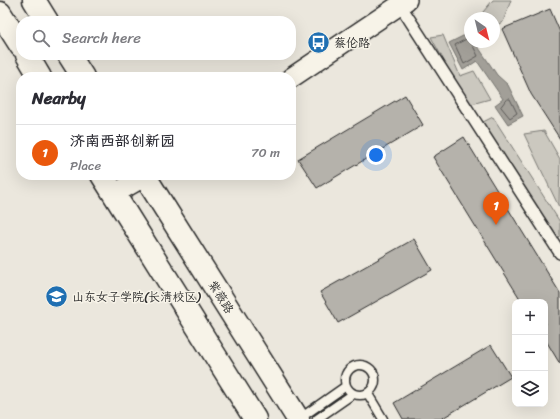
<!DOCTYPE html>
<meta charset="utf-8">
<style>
body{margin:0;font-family:Sriracha,"LXGW WenKai TC",sans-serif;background:#f2f2f3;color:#2b2b33}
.controls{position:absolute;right:12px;bottom:12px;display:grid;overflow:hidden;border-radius:8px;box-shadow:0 4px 16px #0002}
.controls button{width:36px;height:36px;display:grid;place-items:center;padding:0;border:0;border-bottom:1px solid #e1e1e2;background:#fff;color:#2b2b33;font:20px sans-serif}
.compass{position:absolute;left:464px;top:12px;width:36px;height:36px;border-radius:50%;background:#fff;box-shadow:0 4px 16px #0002;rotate:145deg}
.you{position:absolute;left:376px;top:155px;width:14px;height:14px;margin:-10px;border:3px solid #fff;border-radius:50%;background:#1a73e8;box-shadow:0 0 0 6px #1a73e833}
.badge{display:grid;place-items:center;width:26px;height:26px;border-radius:50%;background:#ea580c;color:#fff;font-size:13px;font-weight:700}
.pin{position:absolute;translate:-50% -33px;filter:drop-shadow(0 1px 2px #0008)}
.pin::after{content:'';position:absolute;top:21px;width:14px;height:12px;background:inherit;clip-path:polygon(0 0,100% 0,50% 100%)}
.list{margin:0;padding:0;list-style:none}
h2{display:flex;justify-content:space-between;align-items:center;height:52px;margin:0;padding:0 16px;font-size:17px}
h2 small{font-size:13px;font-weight:400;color:#7c7c81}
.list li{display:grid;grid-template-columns:26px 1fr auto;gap:12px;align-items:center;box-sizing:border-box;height:56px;padding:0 16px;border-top:1px solid #e1e1e2}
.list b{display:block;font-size:15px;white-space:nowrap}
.list p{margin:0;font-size:13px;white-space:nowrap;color:#7c7c81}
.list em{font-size:13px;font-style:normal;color:#7c7c81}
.icon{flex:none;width:22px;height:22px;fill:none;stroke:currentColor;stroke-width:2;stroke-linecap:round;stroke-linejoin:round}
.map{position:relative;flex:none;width:560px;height:419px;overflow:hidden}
.search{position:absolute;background:#fff;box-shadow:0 4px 16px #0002;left:16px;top:16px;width:280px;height:44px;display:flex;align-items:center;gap:10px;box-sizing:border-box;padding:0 14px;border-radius:16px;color:#7c7c81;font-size:15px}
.panel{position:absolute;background:#fff;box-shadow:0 4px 16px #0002;left:16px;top:72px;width:280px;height:108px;border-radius:16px}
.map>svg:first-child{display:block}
.green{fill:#cbc8bf;stroke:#7b7a75}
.water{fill:#a29f98;stroke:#72716c}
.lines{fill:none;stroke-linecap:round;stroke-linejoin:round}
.shore{stroke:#5b5957;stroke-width:1}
.building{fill:#b5b2ab;stroke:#2b2b2b}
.service-casing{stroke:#2b2b2b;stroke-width:11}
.pedestrian-casing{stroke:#2b2b2b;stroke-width:14}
.tertiary-casing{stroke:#2b2b2b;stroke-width:22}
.primary-casing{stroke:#2b2b2b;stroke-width:25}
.service{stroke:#f7f3e8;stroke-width:8}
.pedestrian{stroke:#f7f3e8;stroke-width:11}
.tertiary{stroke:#f7f3e8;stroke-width:19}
.primary{stroke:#f7f3e8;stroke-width:22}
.labels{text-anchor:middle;stroke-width:3;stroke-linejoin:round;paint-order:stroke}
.poi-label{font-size:12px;fill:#2b2b2b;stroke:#f7f3e8;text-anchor:start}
.street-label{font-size:12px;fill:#2b2b2b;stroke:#f7f3e8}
</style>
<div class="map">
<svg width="560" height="419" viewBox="0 0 560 419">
<rect width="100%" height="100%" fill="#ebe7dd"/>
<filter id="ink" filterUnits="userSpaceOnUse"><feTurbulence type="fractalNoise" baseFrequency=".025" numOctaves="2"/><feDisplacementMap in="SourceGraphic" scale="8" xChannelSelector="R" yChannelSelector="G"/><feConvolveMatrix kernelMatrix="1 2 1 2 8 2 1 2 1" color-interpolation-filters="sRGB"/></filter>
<g filter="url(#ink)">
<path class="green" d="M493,0h18l-8,22 -9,4v-8h-16z
M443,35l17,41 14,-5 16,28 -22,6 -37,-68z
M493,117l67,105v14l-6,2 -73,-115z
M544,131l16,28 -1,48 -35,-73z"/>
<path class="water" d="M469,33l1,9h5l22,33 11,10 15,31 -15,8 -13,-19 8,-6 -26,-38 -14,9 -14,-27z"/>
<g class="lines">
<path class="shore" d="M470,37l-15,8 9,19 14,-8 -7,-14
M507,99h3l7,14 -7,5 -9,-11z"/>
</g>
<path class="building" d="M550,9l10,23v107l-29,-45 -29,-65z
M405,95l18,30 -106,63 -19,-29z
M464,137l96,156v71l-15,-25v-37h-23l-89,-145z
M414,239l18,31 -94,53 -18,-31z
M491,345l20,32 -70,42h-38l-9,-16z"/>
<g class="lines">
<defs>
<path id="service" d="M345 380a15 15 0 1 1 30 0a15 15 0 1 1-30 0Z
M368,394l15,25
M299,419l47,-33
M317,419l36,-25"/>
<path id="pedestrian" d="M400,5l160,248"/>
<path id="tertiary" d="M291,78l116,-78
M114,194l33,-19"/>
<path id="primary" d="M34,0l13,21
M0,13l21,33
M27,55l13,22
M69,55l14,22
M102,175l153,244
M144,175l154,244"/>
</defs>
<use href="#service" class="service-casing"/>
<use href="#pedestrian" class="pedestrian-casing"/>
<use href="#tertiary" class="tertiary-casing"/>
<use href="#primary" class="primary-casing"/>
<use href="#service" class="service"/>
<use href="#pedestrian" class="pedestrian"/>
<use href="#tertiary" class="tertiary"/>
<use href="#primary" class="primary"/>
</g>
</g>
<defs>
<symbol id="bus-disc" viewBox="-11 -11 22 22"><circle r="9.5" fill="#1f6fb2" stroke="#f7f3e8"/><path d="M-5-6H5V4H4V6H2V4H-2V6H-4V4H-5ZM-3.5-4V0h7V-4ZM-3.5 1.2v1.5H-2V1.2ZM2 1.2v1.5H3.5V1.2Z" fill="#fff"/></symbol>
<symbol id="university-disc" viewBox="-11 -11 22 22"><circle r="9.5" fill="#1f6fb2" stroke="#f7f3e8"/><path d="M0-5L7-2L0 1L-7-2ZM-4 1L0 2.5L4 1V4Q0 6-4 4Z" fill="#fff"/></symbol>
</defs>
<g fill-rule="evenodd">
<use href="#bus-disc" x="306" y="30" width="25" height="25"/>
<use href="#university-disc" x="44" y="284" width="25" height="25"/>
</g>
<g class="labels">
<g class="poi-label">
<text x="334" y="47">蔡伦路</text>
<text x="72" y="301">山东女子学院(长清校区)</text>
</g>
<g class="street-label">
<text transform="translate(221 297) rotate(58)" y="4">紫薇路</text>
</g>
</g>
</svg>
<div class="controls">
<button>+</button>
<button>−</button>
<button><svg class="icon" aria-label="layers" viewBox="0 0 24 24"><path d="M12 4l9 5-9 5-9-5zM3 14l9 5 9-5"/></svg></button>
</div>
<svg class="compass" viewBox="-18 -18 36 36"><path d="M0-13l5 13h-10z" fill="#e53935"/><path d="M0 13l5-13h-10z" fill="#7c7c81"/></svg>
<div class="you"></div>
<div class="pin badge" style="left:496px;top:225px">1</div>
<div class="search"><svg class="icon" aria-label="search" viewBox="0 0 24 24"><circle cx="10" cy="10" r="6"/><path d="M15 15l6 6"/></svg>Search here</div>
<section class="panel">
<h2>Nearby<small></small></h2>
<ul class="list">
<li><span class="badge">1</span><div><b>济南西部创新园</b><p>Place</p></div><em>70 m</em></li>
</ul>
</section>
</div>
